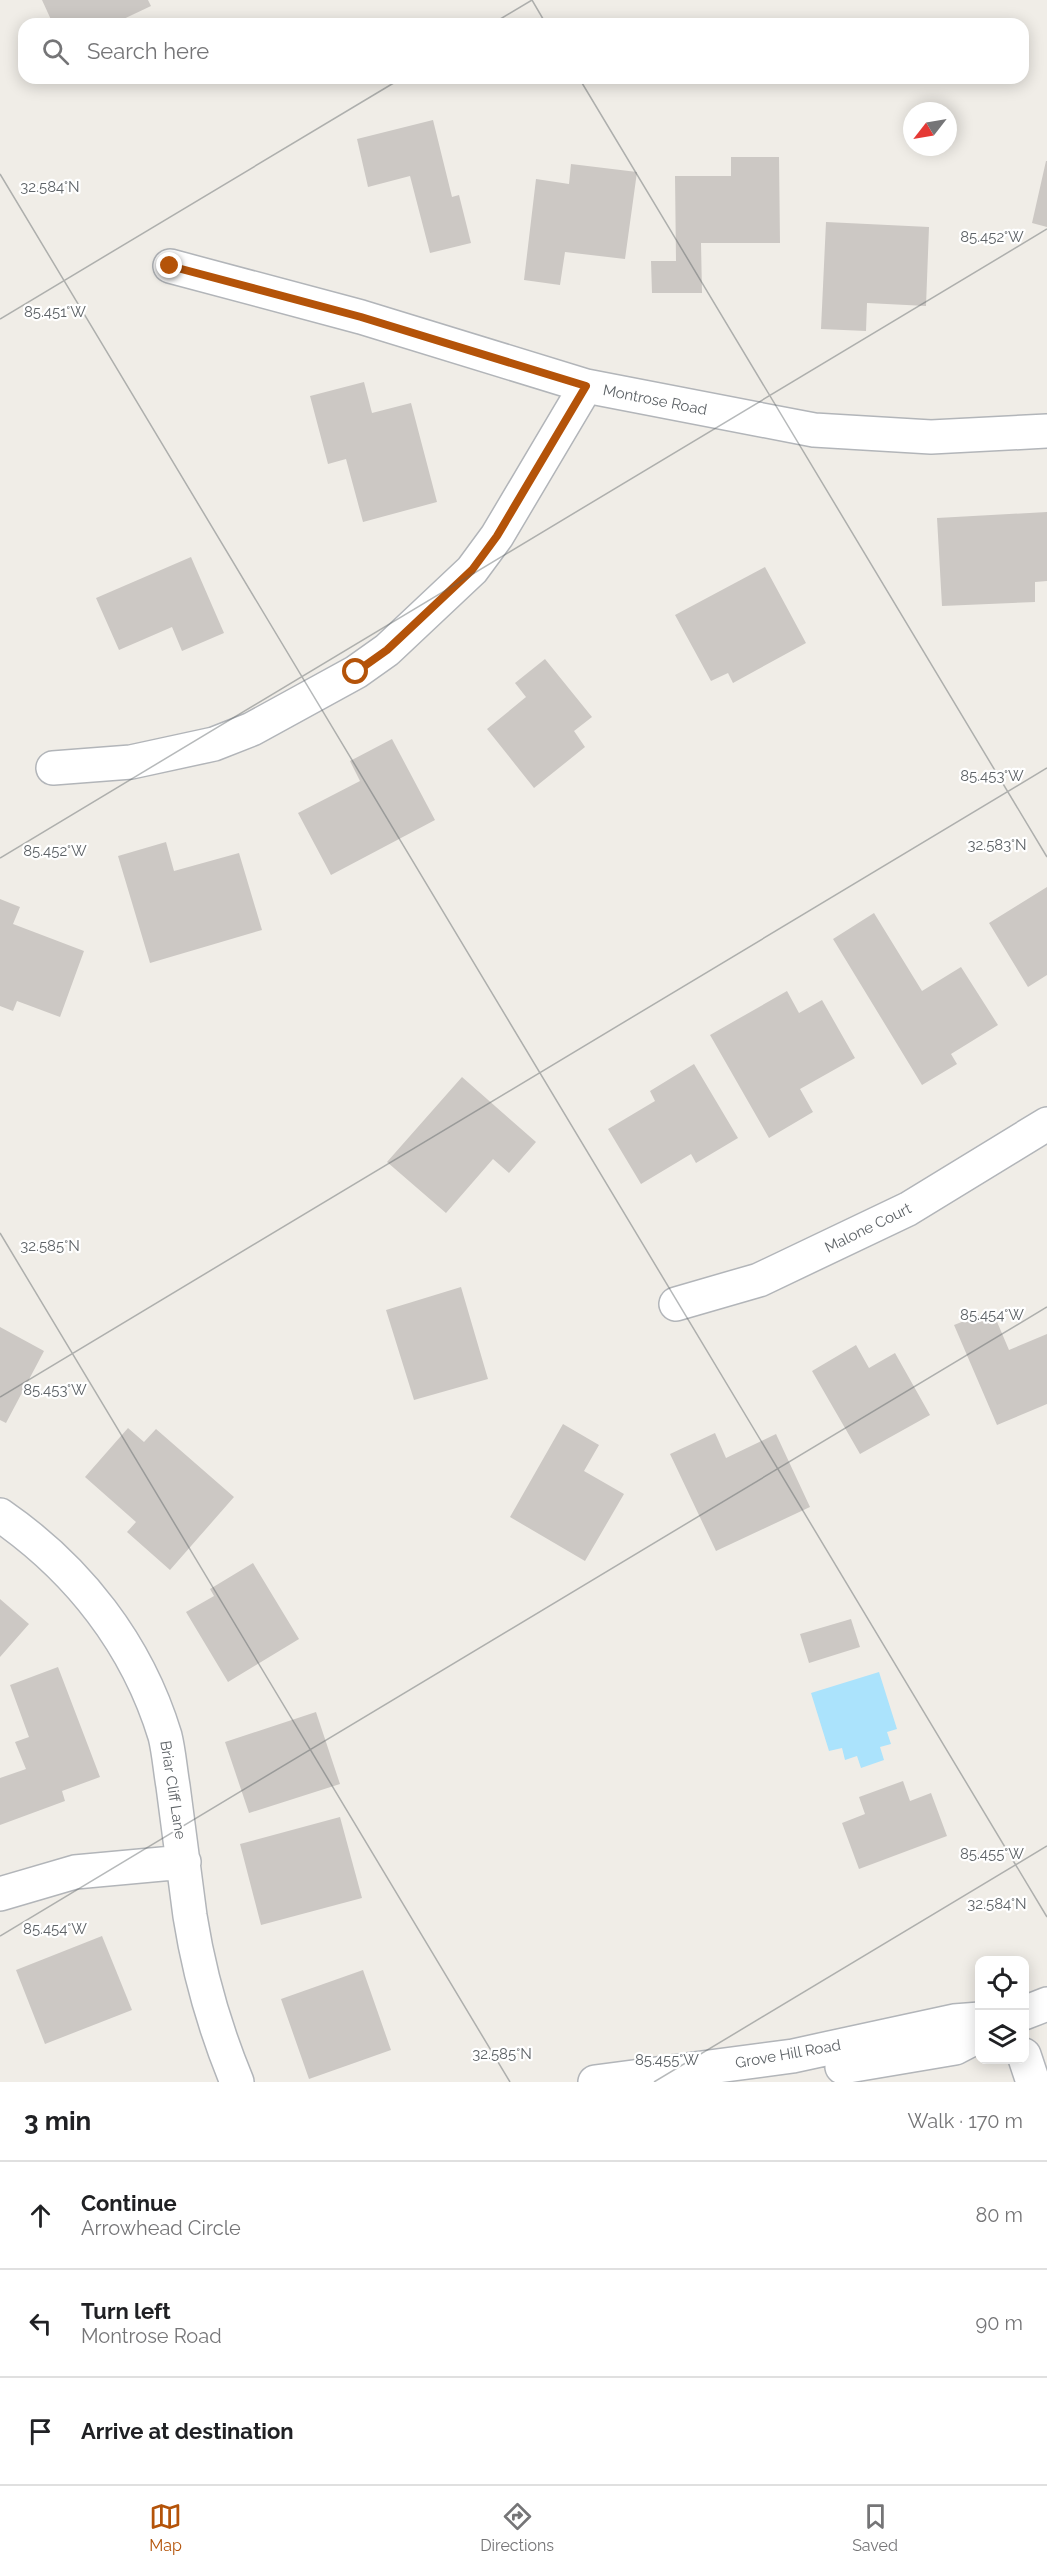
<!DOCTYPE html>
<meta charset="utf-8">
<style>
body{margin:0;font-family:Raleway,sans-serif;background:#f2f2f2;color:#202124}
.controls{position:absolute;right:18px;bottom:18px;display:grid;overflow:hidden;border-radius:12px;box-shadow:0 3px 15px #0003}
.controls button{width:54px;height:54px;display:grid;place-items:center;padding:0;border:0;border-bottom:2px solid #e0e0e0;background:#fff;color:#202124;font:30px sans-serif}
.compass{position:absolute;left:903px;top:102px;width:54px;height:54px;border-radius:50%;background:#fff;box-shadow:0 3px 15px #0003;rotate:239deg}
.stop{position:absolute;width:18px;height:18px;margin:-14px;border:4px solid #b45309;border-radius:50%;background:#fff}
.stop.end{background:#b45309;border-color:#fff;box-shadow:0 2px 6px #0008}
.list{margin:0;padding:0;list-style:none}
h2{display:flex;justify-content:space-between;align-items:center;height:78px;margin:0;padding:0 24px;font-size:26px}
h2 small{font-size:20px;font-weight:400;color:#757577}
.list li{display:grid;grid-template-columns:39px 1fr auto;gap:18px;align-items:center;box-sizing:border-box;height:108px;padding:0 24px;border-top:2px solid #e0e0e0}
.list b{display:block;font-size:22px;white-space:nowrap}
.list p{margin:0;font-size:20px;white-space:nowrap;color:#757577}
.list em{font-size:20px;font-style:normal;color:#757577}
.icon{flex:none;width:33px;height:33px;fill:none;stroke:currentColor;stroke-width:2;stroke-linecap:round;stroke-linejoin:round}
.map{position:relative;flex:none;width:1047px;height:2082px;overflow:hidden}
.search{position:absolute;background:#fff;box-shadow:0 3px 15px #0003;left:18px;right:18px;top:18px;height:66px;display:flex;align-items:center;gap:15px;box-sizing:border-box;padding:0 21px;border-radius:18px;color:#757577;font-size:22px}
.sheet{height:402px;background:#fff}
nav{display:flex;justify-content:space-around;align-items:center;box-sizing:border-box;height:84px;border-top:2px solid #e0e0e0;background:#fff;font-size:16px;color:#757577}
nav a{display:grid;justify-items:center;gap:3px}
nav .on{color:#b45309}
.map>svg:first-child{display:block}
.water{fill:#abe3fc}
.building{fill:#ccc8c4}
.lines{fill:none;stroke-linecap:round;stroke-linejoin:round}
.minor-casing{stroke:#b2b5b9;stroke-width:36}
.minor{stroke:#fff;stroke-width:33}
.route{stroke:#b45309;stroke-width:8}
.ticks{fill:none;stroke:#5e6367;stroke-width:1.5;stroke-opacity:0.45}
.labels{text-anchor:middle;stroke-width:4.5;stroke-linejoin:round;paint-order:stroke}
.street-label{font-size:15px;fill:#5e6367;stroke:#fff}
.ticks-label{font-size:15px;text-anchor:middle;fill:#5e6367;stroke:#fff;stroke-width:4.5;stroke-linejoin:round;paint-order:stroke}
</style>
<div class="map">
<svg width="1047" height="2082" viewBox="0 0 1047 2082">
<rect width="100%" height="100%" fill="#f0ede7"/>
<path class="water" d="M879,1672l18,57 -10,3 4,12 -11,3 4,13 -23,8 -4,-12 -12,4 -3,-12 -13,3 -18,-58z"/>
<path class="building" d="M42,0h106l3,6 -38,18h-60z
M433,120l19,77 7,-2 12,48 -41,10 -20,-77 -42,11 -11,-48z
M731,157h48l1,86h-79l1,50h-50l-1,-32h25l-1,-85h56z
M1046,161h1v66l-15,-4z
M571,164l66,8 -12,87 -60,-7 -5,33 -36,-5 12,-101 33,5z
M826,222l103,5 -3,79 -59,-3 -1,28 -45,-2z
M364,382l8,31 39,-10 26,99 -74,20 -17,-63 -18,5 -18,-68z
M1047,512v69l-12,1v20l-93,4 -5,-88z
M191,557l33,76 -42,18 -10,-24 -53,23 -23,-52z
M765,567l41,76 -73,40 -5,-10 -17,8 -36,-66z
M545,659l47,58 -18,14 11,16 -51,41 -47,-59 39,-32 -11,-14z
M392,739l43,81 -104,55 -33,-62 62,-32 -10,-20z
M166,842l8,29 65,-18 23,77 -112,33 -32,-107z
M1047,887v88l-19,12 -39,-64z
M0,899l20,8 -7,17 71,27 -24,66 -43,-16 -4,10 -13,-5z
M874,913l48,78 39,-24 37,58 -47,29 6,10 -35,21 -89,-146z
M787,991l12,22 23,-13 33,58 -55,31 13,23 -44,26 -59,-103z
M694,1064l44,74 -42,25 -5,-9 -50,30 -33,-55 47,-28 -5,-10z
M462,1077l74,65 -27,31 -16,-14 -47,54 -59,-51z
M461,1287l27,92 -74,21 -28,-90z
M992,1310l17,40 38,-16v70l-50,21 -43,-100z
M0,1327l44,24 -38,72 -6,-3z
M856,1345l13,23 26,-15 35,62 -70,39 -48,-83z
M563,1424l36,21 -15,26 40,23 -39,67 -75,-44z
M128,1428l16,14 12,-13 78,68 -64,73 -43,-38 9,-10 -51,-45z
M715,1433l11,25 50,-24 34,73 -94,44 -46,-97z
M253,1563l46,76 -71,43 -42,-70 28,-16 -4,-7z
M0,1599l29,25 -29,33z
M851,1619l9,28 -51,16 -9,-29z
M58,1667l42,110 -38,14 3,10 -65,24v-47l26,-9 -11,-27 14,-5 -19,-52z
M316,1712l24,72 -91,29 -24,-71z
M903,1781l7,20 21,-8 16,43 -88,33 -17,-46 23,-9 -6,-17z
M340,1817l22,81 -101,27 -21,-81z
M102,1936l30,74 -87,34 -29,-74z
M363,1970l28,80 -82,29 -28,-80z"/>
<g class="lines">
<defs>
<path id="minor" d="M170,266l191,51 225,69 228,44 117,7 116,-6
M53,768l78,-6 83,-18 38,-15 104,-57 31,-22 85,-80 25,-34 89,-150
M676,1304l83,-24 149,-71 139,-85
M0,1515c78,54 137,129 165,221 4,16 5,33 8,50 6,43 11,87 17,130 9,57 25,113 47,166
M0,1894l75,-22 109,-10
M1024,2013l23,-9
M1024,2055l9,27
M842,2067l113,-19 25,-13
M595,2082l198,-26 161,-35 26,-2"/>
</defs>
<use href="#minor" class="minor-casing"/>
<use href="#minor" class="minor"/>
</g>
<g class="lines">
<path class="route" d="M170,266l191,51 225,69 -89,150 -25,34 -85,80 -31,22"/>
</g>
<path class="ticks" d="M532,0l14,24M492,24l40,-24M579,78l468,779M0,174l1047,1743M0,319l402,-241M0,858l1047,-629M0,1233l510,849M0,1397l1047,-629M0,1936l1047,-629M654,2082l393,-236"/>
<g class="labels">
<g class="street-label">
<text transform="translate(655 400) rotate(11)" y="5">Montrose Road</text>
<text transform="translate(868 1228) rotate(-26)" y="5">Malone Court</text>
<text transform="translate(173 1790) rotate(81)" y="5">Briar Cliff Lane</text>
<text transform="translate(788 2054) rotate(-10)" y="5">Grove Hill Road</text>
</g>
</g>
<g class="ticks-label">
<text x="50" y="192">32.584°N</text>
<text x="992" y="242">85.452°W</text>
<text x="55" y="317">85.451°W</text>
<text x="992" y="781">85.453°W</text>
<text x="997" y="850">32.583°N</text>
<text x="55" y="856">85.452°W</text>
<text x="50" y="1251">32.585°N</text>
<text x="992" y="1320">85.454°W</text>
<text x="55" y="1395">85.453°W</text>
<text x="992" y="1859">85.455°W</text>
<text x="997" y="1909">32.584°N</text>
<text x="55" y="1934">85.454°W</text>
<text x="502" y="2059">32.585°N</text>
<text x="667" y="2065">85.455°W</text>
</g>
</svg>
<div class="controls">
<button><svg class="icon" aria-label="locate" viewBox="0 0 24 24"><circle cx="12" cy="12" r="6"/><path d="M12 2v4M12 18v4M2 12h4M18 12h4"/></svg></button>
<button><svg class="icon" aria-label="layers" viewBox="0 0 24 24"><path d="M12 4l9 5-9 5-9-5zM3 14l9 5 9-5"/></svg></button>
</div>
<svg class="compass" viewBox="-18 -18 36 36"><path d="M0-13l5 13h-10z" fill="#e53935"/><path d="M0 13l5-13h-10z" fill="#757577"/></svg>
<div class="stop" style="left:356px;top:672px"></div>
<div class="stop end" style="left:170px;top:266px"></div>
<div class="search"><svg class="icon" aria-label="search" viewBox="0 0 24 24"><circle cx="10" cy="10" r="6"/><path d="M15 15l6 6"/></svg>Search here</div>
</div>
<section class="sheet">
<h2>3 min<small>Walk · 170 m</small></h2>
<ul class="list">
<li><svg class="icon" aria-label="ahead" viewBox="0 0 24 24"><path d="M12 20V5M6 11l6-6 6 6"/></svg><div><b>Continue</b><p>Arrowhead Circle</p></div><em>80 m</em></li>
<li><svg class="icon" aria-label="left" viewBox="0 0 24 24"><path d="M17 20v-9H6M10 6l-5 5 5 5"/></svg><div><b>Turn left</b><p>Montrose Road</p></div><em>90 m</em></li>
<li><svg class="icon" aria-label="arrive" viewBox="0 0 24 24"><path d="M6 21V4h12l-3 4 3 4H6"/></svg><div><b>Arrive at destination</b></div></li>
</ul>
</section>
<nav>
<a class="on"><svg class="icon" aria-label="map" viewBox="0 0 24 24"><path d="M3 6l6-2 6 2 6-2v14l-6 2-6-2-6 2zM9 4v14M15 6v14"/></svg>Map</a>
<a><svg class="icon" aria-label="directions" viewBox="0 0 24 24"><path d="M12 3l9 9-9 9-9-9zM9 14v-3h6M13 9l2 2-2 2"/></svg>Directions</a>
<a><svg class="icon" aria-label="saved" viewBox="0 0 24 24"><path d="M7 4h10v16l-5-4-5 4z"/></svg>Saved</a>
</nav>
